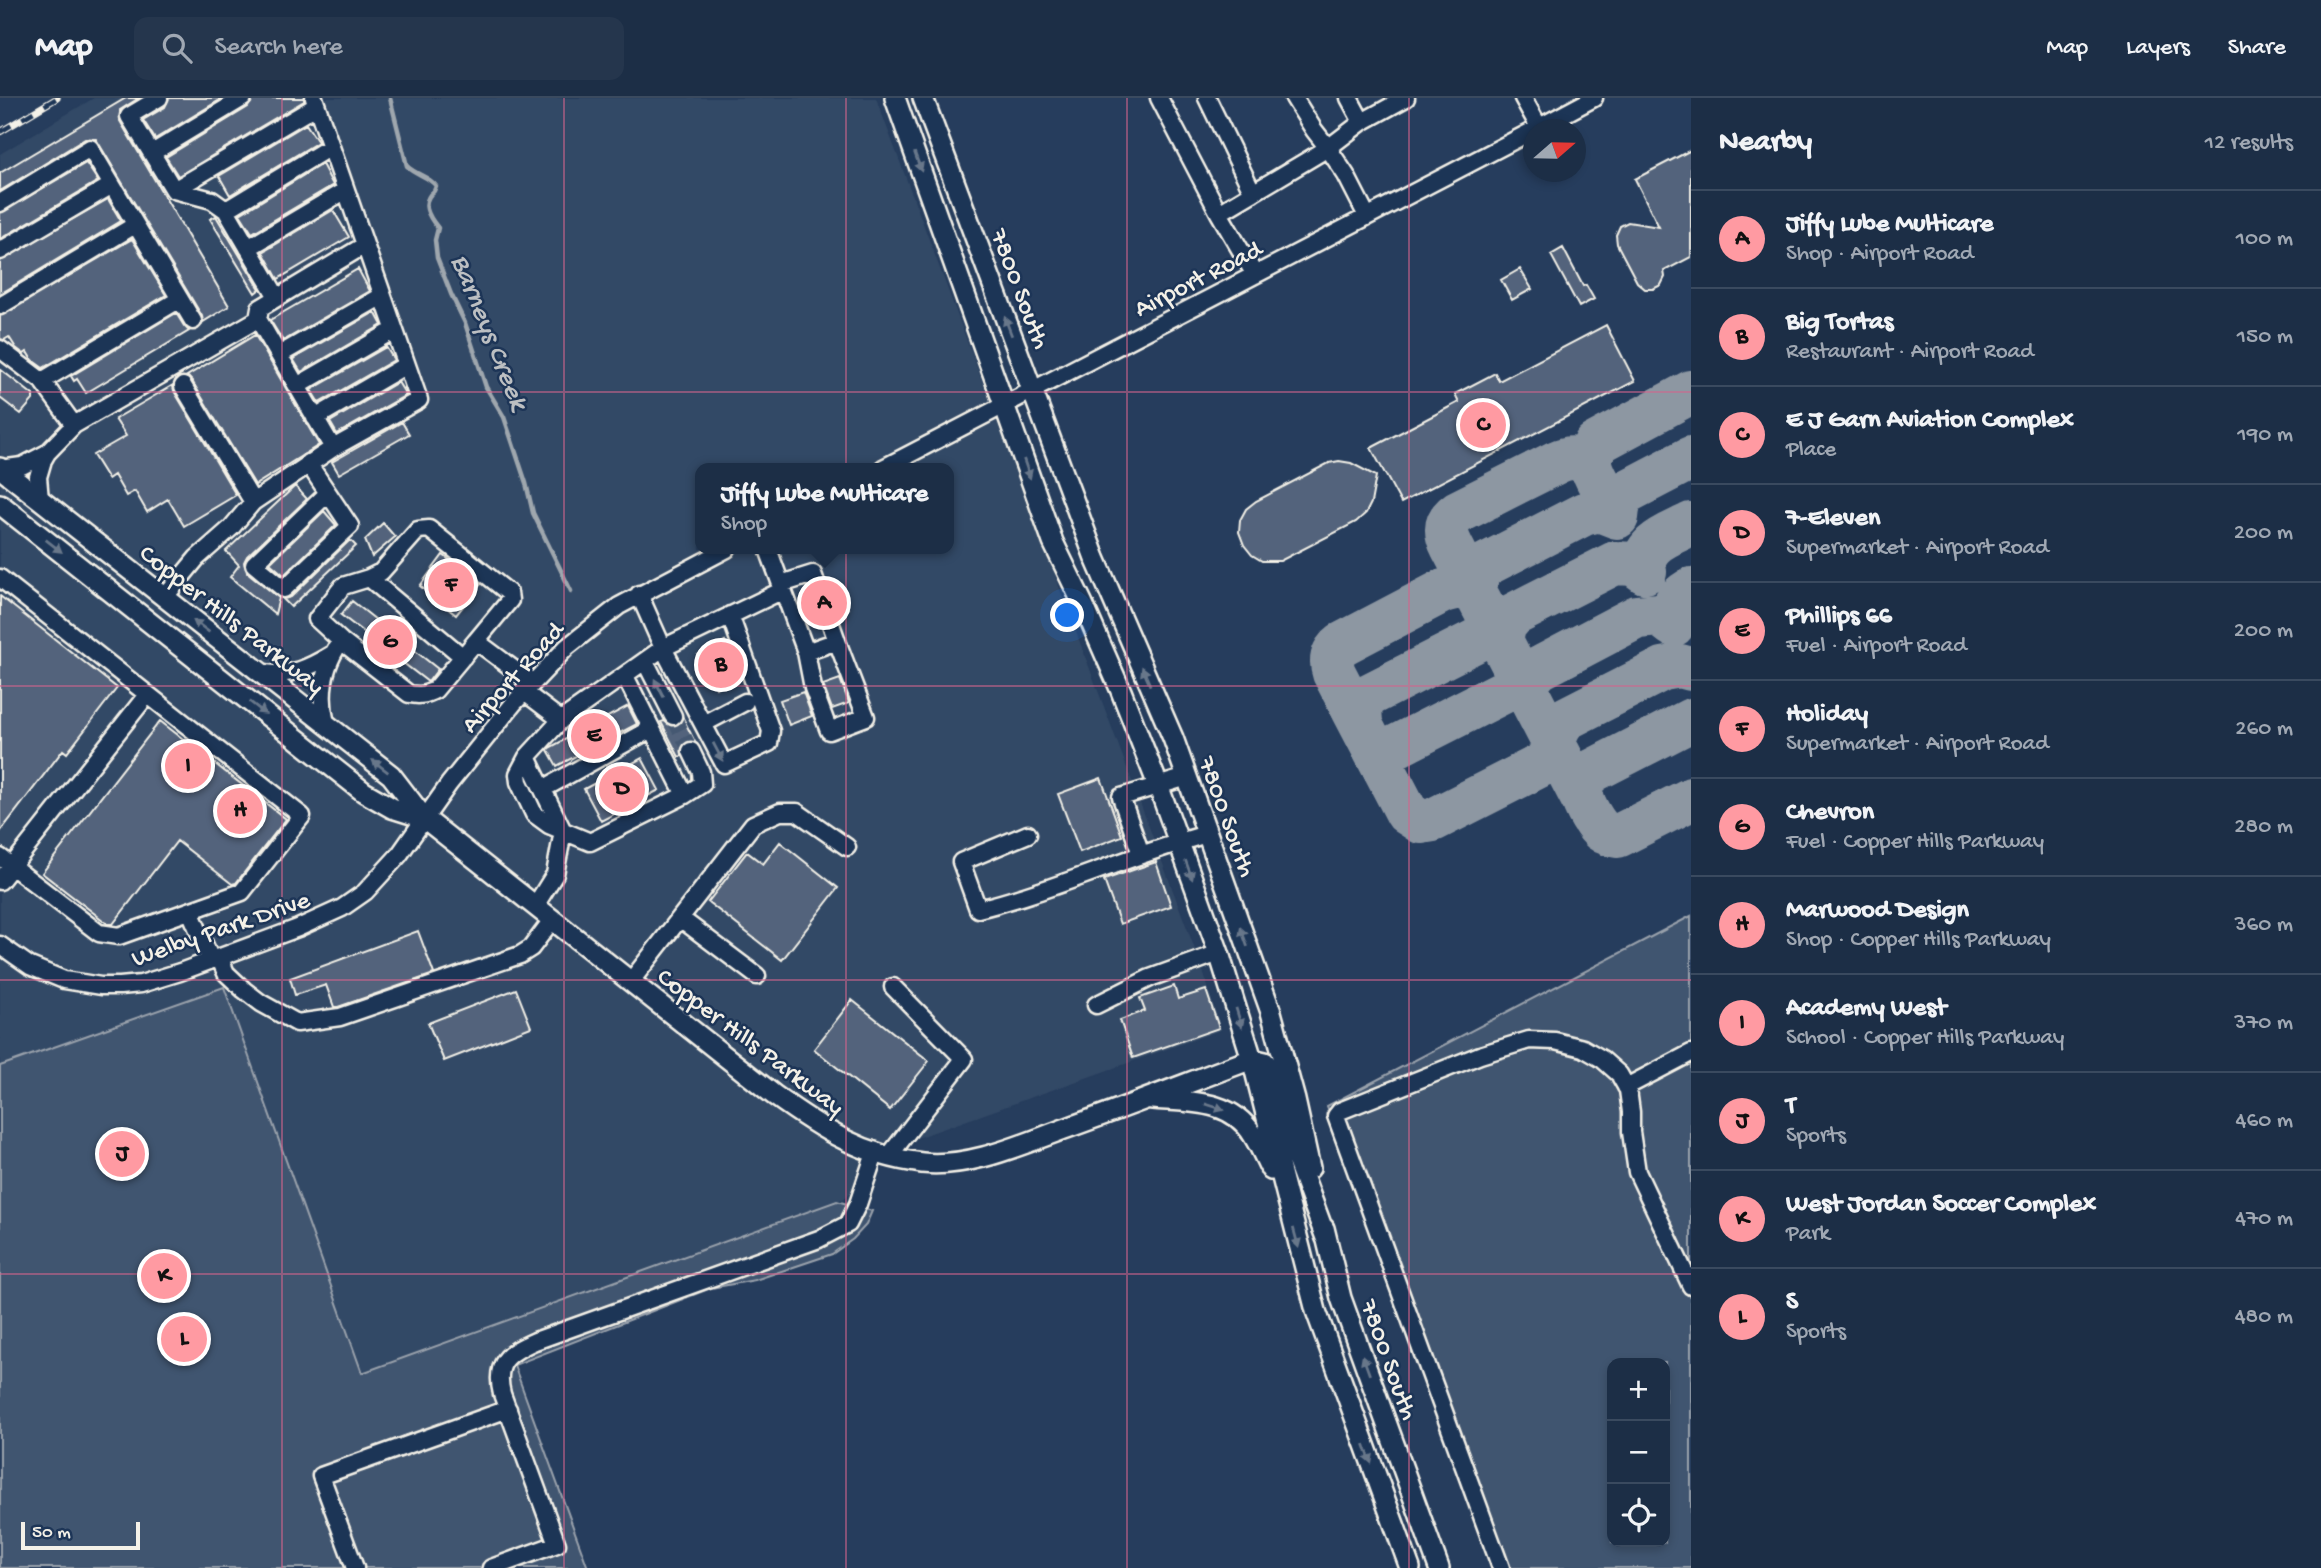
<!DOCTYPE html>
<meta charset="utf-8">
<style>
body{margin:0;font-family:"Gochi Hand",sans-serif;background:#25364d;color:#f1f3f6}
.controls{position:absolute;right:21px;bottom:21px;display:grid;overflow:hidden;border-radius:14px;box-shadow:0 4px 10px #0003}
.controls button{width:63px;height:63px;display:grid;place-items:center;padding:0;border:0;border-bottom:2px solid #3a4a5f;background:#1c2e46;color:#f1f3f6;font:35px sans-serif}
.compass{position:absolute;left:1523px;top:21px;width:63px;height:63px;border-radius:50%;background:#1c2e46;box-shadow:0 4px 10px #0003;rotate:70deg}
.scale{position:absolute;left:21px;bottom:18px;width:119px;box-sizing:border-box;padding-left:7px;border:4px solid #f4f1e8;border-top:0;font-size:19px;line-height:24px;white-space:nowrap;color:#f4f1e8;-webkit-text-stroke:5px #1d3557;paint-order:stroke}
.you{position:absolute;left:1068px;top:518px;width:24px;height:24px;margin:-18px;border:5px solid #fff;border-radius:50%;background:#1a73e8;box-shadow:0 0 0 10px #1a73e833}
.badge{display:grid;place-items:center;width:46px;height:46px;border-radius:50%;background:#ff9aa2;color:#111;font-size:23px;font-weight:700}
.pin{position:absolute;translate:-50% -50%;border:4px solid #fff;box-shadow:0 2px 7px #0006}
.popup{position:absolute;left:695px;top:365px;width:259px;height:91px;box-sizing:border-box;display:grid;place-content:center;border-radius:14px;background:#1c2e46;filter:drop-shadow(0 2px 5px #0005);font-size:23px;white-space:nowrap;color:#a0a8b3}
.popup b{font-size:26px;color:#f1f3f6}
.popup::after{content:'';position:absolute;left:50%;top:100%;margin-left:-14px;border:14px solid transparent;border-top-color:#1c2e46}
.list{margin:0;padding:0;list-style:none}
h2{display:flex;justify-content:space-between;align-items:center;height:91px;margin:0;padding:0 28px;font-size:30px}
h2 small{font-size:23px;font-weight:400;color:#a0a8b3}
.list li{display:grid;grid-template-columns:46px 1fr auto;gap:21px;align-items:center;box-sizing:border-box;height:98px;padding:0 28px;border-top:2px solid #3a4a5f}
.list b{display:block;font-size:26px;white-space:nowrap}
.list p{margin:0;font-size:23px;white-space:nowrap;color:#a0a8b3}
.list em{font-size:23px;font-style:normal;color:#a0a8b3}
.icon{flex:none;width:38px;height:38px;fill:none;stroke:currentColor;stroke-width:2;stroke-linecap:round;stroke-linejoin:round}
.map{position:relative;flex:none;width:1691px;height:1470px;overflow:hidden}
header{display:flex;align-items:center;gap:42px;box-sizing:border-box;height:98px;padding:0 35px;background:#1c2e46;border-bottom:2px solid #3a4a5f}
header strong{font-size:33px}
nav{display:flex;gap:38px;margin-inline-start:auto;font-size:24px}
.search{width:490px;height:63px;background:#25364d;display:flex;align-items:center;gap:18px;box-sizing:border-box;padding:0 24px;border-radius:14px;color:#a0a8b3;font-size:26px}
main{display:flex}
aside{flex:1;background:#1c2e46}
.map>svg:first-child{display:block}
.built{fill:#334966;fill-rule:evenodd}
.green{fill:#40546f;stroke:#9aa2ac;stroke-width:2;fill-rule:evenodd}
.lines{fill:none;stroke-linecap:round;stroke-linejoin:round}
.stream{stroke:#9fa7ae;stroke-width:4.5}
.taxiway{stroke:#8d97a2;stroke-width:44}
.building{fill:#52647b;stroke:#f4f1e8;stroke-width:2}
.minor-tunnel{stroke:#455872;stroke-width:16;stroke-dasharray:16 8;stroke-linecap:butt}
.minor-casing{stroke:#f4f1e8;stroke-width:21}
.major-casing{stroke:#f4f1e8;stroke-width:24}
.minor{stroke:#1d3557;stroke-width:16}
.major{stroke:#1d3557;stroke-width:19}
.rail-casing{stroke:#f4f1e8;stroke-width:7}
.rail{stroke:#1d3557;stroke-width:4.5;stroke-dasharray:13;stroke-linecap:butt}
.oneway{fill:#68778a}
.grid{fill:none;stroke:#d4648c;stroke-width:2;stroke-opacity:0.55}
.labels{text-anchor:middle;stroke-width:5;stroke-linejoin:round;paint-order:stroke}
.street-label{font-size:26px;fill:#f4f1e8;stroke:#1d3557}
.water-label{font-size:28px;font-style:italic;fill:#bcbfc2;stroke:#1d3557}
</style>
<header>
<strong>Map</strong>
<div class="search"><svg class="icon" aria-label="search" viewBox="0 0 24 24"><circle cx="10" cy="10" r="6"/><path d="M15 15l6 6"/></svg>Search here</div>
<nav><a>Map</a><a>Layers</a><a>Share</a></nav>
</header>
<main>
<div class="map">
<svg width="1691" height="1470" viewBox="0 0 1691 1470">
<rect width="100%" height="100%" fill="#263d5d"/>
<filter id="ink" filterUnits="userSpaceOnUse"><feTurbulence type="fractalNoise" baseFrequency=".0143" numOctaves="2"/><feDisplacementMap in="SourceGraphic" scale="14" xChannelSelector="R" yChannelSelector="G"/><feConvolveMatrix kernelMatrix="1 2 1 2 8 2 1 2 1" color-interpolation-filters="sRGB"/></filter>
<g filter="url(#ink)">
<path class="built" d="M94,0h782l327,873 18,59 -324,115 -52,53 -483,175 -138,-386 -224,79v-912zM700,370h248v81h-248z"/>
<path class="green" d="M1691,818v652h-195l-169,-462zM1612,1265h53v179h-53z
M224,889l138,386 475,-172 35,10 -6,14 -13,14 -21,15 -77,26 -44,8 -197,77 74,203h-588v-502z"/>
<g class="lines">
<path class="stream" d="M390,0l17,68c9,9 22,10 29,20l-2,5c-14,11 -6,25 4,37l-3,12 2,18 14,36 14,29 21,64 18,30 22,66 7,30 38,78"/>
<path class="taxiway" d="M1691,360l-65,34 -7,8 -2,17 -18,-7 -15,4 -101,52 -8,14v12l-16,-5 -16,4 -101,53c-10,8 -12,17 -8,29l73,140 14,9 12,-2 110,-56c14,-14 8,-34 24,-46l96,-49 17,-3 11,3
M1601,389c-8,-15 -15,-26 -6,-43l96,-52
M1645,474c-6,-29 25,-37 46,-48
M1673,527c-4,-18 3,-27 18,-36
M1691,622l-97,50c-6,4 -12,10 -13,18 -1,12 12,34 20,42 5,4 11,5 17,6l73,-37
M1361,625l-1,-15 7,-12 114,-58 8,-1 12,6 3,-17 9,-11 102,-52 19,1 11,8
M1371,645l6,5 12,2 120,-61 9,-1 9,4 2,-12 9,-11 99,-52 23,-2 13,10
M1584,704l-132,-255c-7,-14 -8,-25 6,-35l99,-50c13,-6 24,-5 34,6"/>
</g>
<path class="building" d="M126,0h13l-19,12v11l109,185 -26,16 -1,-6 -106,-177h-11l-85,52v-18z
M169,0h54l-68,41 -12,-19 22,-13z
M253,0h51v3l-126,75 -12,-19 82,-50z
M306,26l12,18 -88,53 -11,-19z
M1691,52v107l-27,14 1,6 -4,8 -8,4h-8l-8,-7 -20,-38 -1,-9 4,-9 8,-4 31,5 -24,-48z
M86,65l12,18 -98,58v-26z
M322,66l11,21 -81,48 -12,-19z
M108,101l13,22 -121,73v-33z
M333,112l16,27 -71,42 -15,-27z
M216,118l44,73 -5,4 -45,-74z
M132,141l34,56 -123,73 -11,-8 -5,-8 -3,2 -8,-6 -7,-11 -5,3 -4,-1v-23z
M1563,150l20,38 3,-1 8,14 -15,8 -28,-52z
M358,171l12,22 -87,50 -13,-21z
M1520,171l12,20 -20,11 -11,-20z
M375,214l7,13 -81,47 -8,-13z
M176,215l8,13 5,5 -103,62 -9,-14 -3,2 -3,-5z
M1606,227l29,56 -234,122 -30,-55 88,-46 -4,-8 40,-21 4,8z
M255,237l64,110 -64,40 -63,-104 -5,-5z
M386,249l8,13 -75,43 -8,-13z
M0,271l33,26v5l-12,14 -21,-16z
M398,284l8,13 -69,39 -7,-12z
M173,287l1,6 62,104 -52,31 -16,-27 -21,13 -12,-21 -9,5 -12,-21 -6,4 -15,-24 33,-19 -11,-17z
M402,324l7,12 -70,40 -7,-12z
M1339,363l12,2 25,13 -5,27 -5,10 -10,9 -76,39h-18l-10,-6 -8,-10 -5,-13 1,-12 6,-11 10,-8 73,-38z
M295,388l12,13 -60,57 -3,6 3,10 32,26 -4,16 -45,-37 9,-12 -13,-14z
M324,413l12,14 -52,50 -14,-12z
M383,425l12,14 -23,20 -7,-17z
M350,442l6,6 -65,61 -8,-8 8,-2z
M443,457l38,29 -25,31 -36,-29z
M840,488l8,23 -10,4 -8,-23z
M0,498l117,92 -50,65 -4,-3 -63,82z
M810,499l8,23 -9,3 -8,-23z
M352,503l86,68 -10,13 -87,-67z
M725,543l15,34 -24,13 -18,-33z
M840,581l9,24 -17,6 -9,-24z
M803,594l9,24 -23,9 -9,-25z
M628,608l9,18 -80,42 -9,-16 1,-2z
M683,620l12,24 -8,-1 -4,4 -1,11 -3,1 -18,-35 3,-1 9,5 5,-1z
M160,623l126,98 -50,64 -4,1 -55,-43 -64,83h-5l-66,-51z
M642,660l17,32 -58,31 -17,-32z
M1101,680l21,58 -42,16 -22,-58z
M780,744l58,46 -56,72 -74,-58 39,-50 16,12z
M1156,764l15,44 -51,18 -16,-44z
M418,833l16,43 -96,33h-4l-8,-22 -31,10 -5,-17z
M1174,888l4,13 28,-9 13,38 -86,30 -13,-38 25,-9 -5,-13z
M516,891l15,38 -87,34 -16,-38z
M852,902l77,61 -39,49 -76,-61z"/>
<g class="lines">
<path class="minor-tunnel" d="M673,618l18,35"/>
<defs>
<path id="minor" d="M159,0l-30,18 45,74 38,10 14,10 51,87
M314,0l105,302 -86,48
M1159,0l60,115
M1207,0l46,95
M1349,0l13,24 44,-24
M1523,0l16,29
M1362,24l-34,26 18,27 21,41
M1534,32l60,-32
M152,55l91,-55
M174,92l142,-84
M0,105l90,-55 103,173
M226,112l104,-63
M248,150l98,-58
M0,153l112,-66
M1255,177l-36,-62 109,-65 -14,-18 -20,-32
M0,208l135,-81
M258,221l2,-11 105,-63
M0,251l42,32 32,44
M279,257l103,-59
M42,283l138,-82
M183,288l70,116
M297,288l97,-56
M315,320l91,-53
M308,365l42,63 -66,63 -30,-25 74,-71
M883,370l651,-338
M0,371l22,-3 25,-13
M40,402l-2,-23 5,-17 4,-7 27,-28 184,-106 75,129 -80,54 -22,26 -34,30 -33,40
M768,451l38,103 7,36 16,43 37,-14 -29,-76 -31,11
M0,480l302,238 -60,76 -123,44 -20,-3 -99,-76
M369,480l94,79
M781,486l32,-10 24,67
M639,496l24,54 120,-58
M476,543l34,-41 -1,-7 -80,-64 -11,1 -37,42 -12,6 -26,8 -26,33 24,22 68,53c11,2 16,1 26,-4l41,-49 55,41
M645,563l28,55
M263,575c27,4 46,-5 69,-19
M625,578l60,119
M523,593l38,29 102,-72 61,116 45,-21 2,-12 -41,-116
M326,626c-7,-29 -3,-58 15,-83
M703,626l42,-22
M527,659l-9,17 1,8 15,32 15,11 41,17 95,-47 17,-11 -1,-12 -10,-21
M543,691l108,-60
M1028,736l-67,28 17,47c78,-19 152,-54 229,-75
M1141,756l-20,-57 66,-20
M0,783l147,-186
M535,808l20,-32 8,-43 -36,-74 34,-37
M190,813l21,49
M680,820l73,-94 27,-12h17l50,35
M0,847l30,21 34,14 37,6h19l21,-2 39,-12 118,-44 44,-20 23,-16 34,-37 50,-71 65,-81 53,-56 52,-41 108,-57
M219,859l7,16 18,17 17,13 36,20 43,-6 180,-62 11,-7 21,-28
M631,883l49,-63 77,58
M1096,907l54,-27 69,-25
M1626,989l65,-34
M889,1058l75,-97 -71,-72
M355,1470l-34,-92 187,-67
M491,1470l66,-24 -55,-150c-8,-32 6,-41 33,-53l284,-102 29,-15 10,-20 17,-51
M1501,1470l-165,-452 4,-5 140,-56 49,-15 26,1 28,7 19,11 17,15 9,16 3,22v20l6,40 54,114"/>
<path id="major" d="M895,0l158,444 30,62 38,87 37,94 61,168 33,106 64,252 94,257
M923,0l172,460 78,180 98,274 24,88 15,68
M0,370l391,307 33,43 350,277c47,34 89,61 148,68 49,5 100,-19 145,-35 62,-22 123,-46 185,-69l13,3 7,11 20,73 34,92
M0,406l364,288 28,16 32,10
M1152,1001c37,3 79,0 101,36 7,11 12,23 18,35
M1324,1130l17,70 98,270"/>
</defs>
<use href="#minor" class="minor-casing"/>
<use href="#major" class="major-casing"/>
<use href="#minor" class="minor"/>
<use href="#major" class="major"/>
<defs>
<path id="rail" d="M0,34l57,-34"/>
</defs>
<use href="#rail" class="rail-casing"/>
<use href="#rail" class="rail"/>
</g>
<defs><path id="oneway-solid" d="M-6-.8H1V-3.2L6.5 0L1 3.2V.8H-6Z" transform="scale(1.75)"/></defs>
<g class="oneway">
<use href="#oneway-solid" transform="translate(918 64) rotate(70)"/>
<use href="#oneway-solid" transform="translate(1008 228) rotate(-111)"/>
<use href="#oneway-solid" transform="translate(1027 371) rotate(71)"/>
<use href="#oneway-solid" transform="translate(54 448) rotate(38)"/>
<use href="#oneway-solid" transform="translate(201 528) rotate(-143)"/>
<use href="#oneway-solid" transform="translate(1146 578) rotate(-113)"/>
<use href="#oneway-solid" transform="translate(659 590) rotate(-117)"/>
<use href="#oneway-solid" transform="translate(258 610) rotate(38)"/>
<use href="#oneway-solid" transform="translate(718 654) rotate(62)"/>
<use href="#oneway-solid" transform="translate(380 668) rotate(-142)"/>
<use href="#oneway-solid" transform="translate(1189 772) rotate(70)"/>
<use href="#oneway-solid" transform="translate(1244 839) rotate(-110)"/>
<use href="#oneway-solid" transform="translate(1239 920) rotate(73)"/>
<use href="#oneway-solid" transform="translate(1215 1009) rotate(18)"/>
<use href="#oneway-solid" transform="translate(1296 1140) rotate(75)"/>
<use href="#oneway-solid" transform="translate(1366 1267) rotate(-110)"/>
<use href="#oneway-solid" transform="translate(1368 1356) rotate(70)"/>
</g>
</g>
<path class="grid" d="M282,0v1470M564,0v1470M846,0v1470M1127,0v1470M1409,0v1470M0,294h1691M0,588h1691M0,882h1691M0,1176h1691"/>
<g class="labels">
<g class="street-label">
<text transform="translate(1197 179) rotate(-27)" y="9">Airport Road</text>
<text transform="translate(1022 190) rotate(69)" y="9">7800 South</text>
<text transform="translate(233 520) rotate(38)" y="9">Copper Hills Parkway</text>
<text transform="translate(511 578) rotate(-48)" y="9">Airport Road</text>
<text transform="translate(1229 718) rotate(70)" y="9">7800 South</text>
<text transform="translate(220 829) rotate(-19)" y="9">Welby Park Drive</text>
<text transform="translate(752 942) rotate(37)" y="9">Copper Hills Parkway</text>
<text transform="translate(1391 1261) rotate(70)" y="9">7800 South</text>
</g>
<g class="water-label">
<text transform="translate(492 233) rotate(68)" y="10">Barneys Creek</text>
</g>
</g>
</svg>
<div class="controls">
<button>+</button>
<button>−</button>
<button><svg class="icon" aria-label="locate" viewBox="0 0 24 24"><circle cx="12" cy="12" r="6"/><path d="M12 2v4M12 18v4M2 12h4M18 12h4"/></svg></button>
</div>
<svg class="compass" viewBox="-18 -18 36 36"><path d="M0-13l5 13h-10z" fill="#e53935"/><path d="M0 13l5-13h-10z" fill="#a0a8b3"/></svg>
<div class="scale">50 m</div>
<div class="you"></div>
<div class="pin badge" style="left:824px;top:505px">A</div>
<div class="popup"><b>Jiffy Lube Multicare</b>Shop</div>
<div class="pin badge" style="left:721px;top:567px">B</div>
<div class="pin badge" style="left:1483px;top:327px">C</div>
<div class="pin badge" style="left:622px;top:691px">D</div>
<div class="pin badge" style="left:594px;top:638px">E</div>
<div class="pin badge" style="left:451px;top:487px">F</div>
<div class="pin badge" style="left:390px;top:544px">G</div>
<div class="pin badge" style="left:240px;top:713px">H</div>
<div class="pin badge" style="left:188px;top:668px">I</div>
<div class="pin badge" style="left:122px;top:1056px">J</div>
<div class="pin badge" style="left:164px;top:1178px">K</div>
<div class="pin badge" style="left:184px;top:1241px">L</div>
</div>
<aside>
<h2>Nearby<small>12 results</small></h2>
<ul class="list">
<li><span class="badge">A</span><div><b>Jiffy Lube Multicare</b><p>Shop · Airport Road</p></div><em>100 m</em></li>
<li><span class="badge">B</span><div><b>Big Tortas</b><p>Restaurant · Airport Road</p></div><em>150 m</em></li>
<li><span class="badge">C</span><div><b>E J Garn Aviation Complex</b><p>Place</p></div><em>190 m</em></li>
<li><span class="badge">D</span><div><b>7-Eleven</b><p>Supermarket · Airport Road</p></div><em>200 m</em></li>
<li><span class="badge">E</span><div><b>Phillips 66</b><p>Fuel · Airport Road</p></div><em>200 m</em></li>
<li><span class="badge">F</span><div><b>Holiday</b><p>Supermarket · Airport Road</p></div><em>260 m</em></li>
<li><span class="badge">G</span><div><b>Chevron</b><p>Fuel · Copper Hills Parkway</p></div><em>280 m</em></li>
<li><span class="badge">H</span><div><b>Marwood Design</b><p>Shop · Copper Hills Parkway</p></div><em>360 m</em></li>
<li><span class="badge">I</span><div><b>Academy West</b><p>School · Copper Hills Parkway</p></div><em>370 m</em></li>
<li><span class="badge">J</span><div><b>T</b><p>Sports</p></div><em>460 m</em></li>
<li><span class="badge">K</span><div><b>West Jordan Soccer Complex</b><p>Park</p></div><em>470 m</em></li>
<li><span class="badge">L</span><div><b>S</b><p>Sports</p></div><em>480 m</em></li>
</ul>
</aside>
</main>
